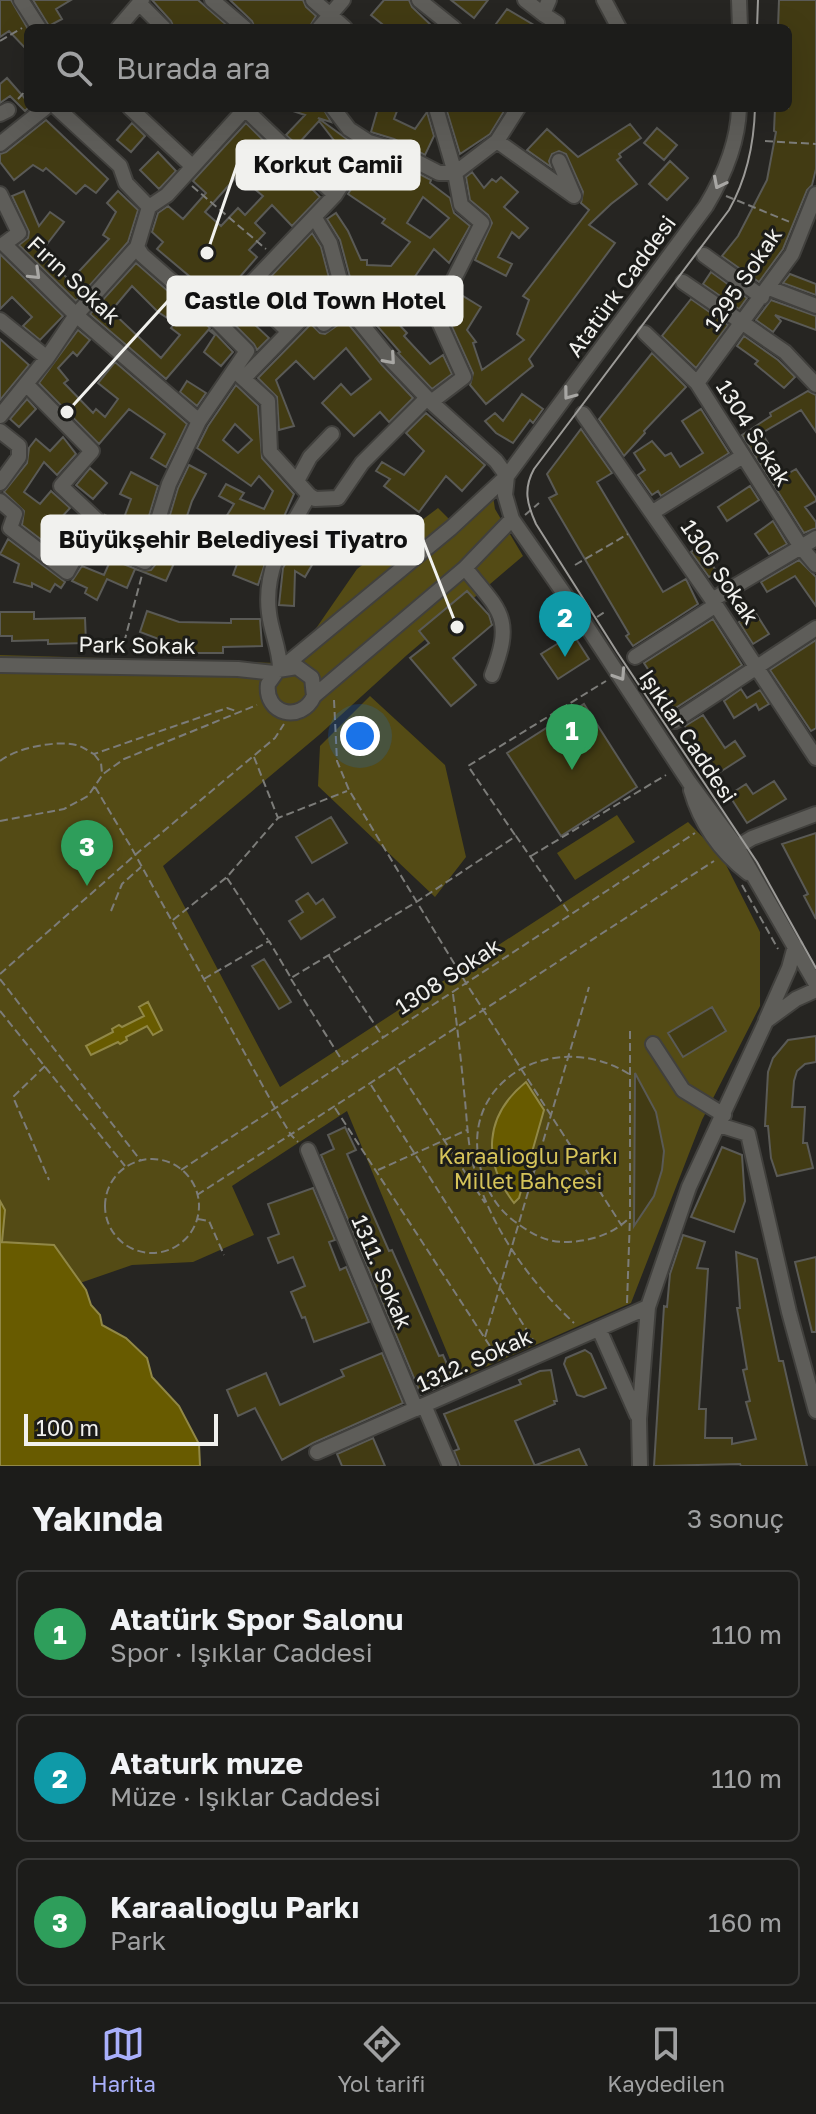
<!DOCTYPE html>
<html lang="tr">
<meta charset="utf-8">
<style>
body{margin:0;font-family:"Golos Text",sans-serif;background:#252523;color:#f1f3f6}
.scale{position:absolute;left:24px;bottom:20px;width:194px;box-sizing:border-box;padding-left:8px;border:4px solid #f1f1ee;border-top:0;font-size:22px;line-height:28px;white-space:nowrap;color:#f1f1ee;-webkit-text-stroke:6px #1c1c19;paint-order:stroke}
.you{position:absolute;left:360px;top:736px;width:28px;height:28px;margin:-20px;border:6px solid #fff;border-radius:50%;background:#1a73e8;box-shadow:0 0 0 12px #1a73e833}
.badge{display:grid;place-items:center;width:52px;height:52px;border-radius:50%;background:#a9b0fc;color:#fff;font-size:26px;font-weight:700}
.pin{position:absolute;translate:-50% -66px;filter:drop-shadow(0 2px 4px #0008)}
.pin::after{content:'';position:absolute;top:42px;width:28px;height:24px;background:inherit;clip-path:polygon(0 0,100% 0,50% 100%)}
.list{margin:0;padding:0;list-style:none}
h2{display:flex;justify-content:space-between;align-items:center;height:104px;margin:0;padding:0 32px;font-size:34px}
h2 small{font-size:26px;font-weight:400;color:#a0a1a2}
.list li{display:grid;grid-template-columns:52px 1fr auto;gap:24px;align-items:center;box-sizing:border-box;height:128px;margin:0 16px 16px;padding:0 16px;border:2px solid #3a3a39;border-radius:12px}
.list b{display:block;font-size:30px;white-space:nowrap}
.list p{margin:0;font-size:26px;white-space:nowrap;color:#a0a1a2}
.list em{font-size:26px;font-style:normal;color:#a0a1a2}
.icon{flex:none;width:44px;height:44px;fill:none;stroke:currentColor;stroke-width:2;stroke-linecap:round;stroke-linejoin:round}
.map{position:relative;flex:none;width:816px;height:1466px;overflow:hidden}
.search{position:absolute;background:#1c1c1a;box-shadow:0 8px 32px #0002;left:24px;right:24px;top:24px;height:88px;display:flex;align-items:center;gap:20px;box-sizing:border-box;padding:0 28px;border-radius:12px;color:#a0a1a2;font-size:30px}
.sheet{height:536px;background:#1c1c1a}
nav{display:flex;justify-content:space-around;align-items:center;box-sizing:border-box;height:112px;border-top:2px solid #3a3a39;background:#1c1c1a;font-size:22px;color:#a0a1a2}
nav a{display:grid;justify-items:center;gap:4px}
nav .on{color:#a9b0fc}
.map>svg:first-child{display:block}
.green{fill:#544b15}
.water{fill:#685b00;stroke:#918847;stroke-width:2}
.building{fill:#423b13;stroke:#5a5a56;stroke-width:2;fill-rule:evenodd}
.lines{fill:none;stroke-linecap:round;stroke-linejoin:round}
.minor-casing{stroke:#41403d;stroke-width:18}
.path{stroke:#7c7c79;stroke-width:2;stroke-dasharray:8 4;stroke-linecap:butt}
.minor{stroke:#5e5d59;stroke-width:14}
.tram{stroke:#9c9b98;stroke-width:2}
.oneway{stroke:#a8a7a4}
.labels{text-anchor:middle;stroke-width:6;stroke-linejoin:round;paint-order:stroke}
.street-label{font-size:22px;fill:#f1f1ee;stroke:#1c1c19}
.park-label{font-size:22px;fill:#d5c359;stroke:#1c1c19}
.leader{fill:none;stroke:#f1f1ee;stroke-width:3}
.callout-dot{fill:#f1f1ee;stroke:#1c1c19;stroke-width:3}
.callout{fill:#f1f1ee;stroke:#f1f1ee;stroke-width:3}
.callout-label{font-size:24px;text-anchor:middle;font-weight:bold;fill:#111}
</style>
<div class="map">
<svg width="816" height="1466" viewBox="0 0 816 1466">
<rect width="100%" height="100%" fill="#262522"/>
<path class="green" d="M493,496l2,13 28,47 -116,99 -88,80 -156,131 117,221 408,-265 34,35 38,75v74l-58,114 -71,183 -173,76 -111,-268 -115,75 22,49 -61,27 -61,3 -52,18 -26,-38 -52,-3 3,-32 -5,-9v-546l277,8 22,-10 58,-84 81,-61 16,16z
M370,696l75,69 21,92 -31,40 -117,-111 2,-40z
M617,815l18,27 -60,38 -18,-27z"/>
<path class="water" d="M148,1002l14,28 -9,5 -6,-9 -21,11 1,3 -7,4 -2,-2 -27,13 -5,-9 27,-14 -1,-3 7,-4 3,2 22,-11 -5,-9z
M526,1082l18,28 -25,88 -5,5c-32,-42 -30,-87 12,-121z
M0,1201l5,9 -3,32 52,3 32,45 5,15 9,10 2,10 24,13 21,20 5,19 27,29 20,38 1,22h-200z"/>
<path class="building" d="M0,0h11l17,29v22l-19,-20 -9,6z
M33,0h38l-15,9 6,10 -13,7z
M152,0h46l32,28h-56l-3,-7z
M230,0h73l3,7 10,9 -7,12h-54l-3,-7z
M384,0h25l3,7 22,21h-47l-16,-13z
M451,0h37l-14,18z
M779,0h37v169l-4,16 -5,5 -24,59 -24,33 -37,-26 16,-20 29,-56 9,-48 -2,-1 1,-23h13v-80h-10z
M507,9l32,19h-46z
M7,78l21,24v6l-3,3 -15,-15 -10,7v-19z
M293,108h30l8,14 -13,-4 37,27 -20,31 -14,-12 15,-21 -17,-22 -22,24 -11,-10 19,-20 -12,-4z
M378,108l19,3 -3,8 21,10 12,-17 7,24 -9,19 -31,-16 -23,-7z
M446,108h60l-16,26 -30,20z
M46,120l62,59 -12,14 -11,-8 -9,9 -30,-26 -3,3 -10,-6 -19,15 -14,-18v-8l6,-2z
M132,123l13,13 -14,16 -14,-12z
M246,123l23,23 -15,17 16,14 14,-16 36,36 -28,29 -20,-21 -17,18 10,10 -16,17 8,7 -38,44 -62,-52 6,-7 -11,-10 6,-19 10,-7 15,13 23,-26 -13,-12zM238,175l25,21 -18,19 -7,-7 -17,18 -16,-14z
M630,124l11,14 -22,16 2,3 -4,3 20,24 -26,20 -22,21 26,18 -86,116 4,7 -47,38 -16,-19 3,-12 -26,-57 8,-4 -5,-3 8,-16 23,14 -14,23 9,12 -3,1 9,27 42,-30 -7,-6 12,-34 -6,-4 66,-86 -8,-7 2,-11 -17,-38 -7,-3 -7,3 -3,7 2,6 -24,-17 20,-21 31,28z
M657,128l20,17 -13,15 -20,-17z
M158,152l18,19 -17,18 -19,-19z
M369,160l38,26 7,-15 17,9 -1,3 20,15 4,15 16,13 -21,37 -15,-14 -27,39 8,7 -22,23 14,15 -3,3 26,28 13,-9 9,19 -20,15 -34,-36 2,-1 -36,-41 22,-15h-31l-15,-56 -13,-21 9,-6 12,18 13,29h6v5l24,1 19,-24 -28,-19 3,-4 -37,-25zM423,197l26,21 -19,20 -23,-15z
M670,161l18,17 -21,22 -18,-16z
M472,172l12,16 8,-9 4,3 5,-5 17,15 -14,15 24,21 -9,10 -7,-6 -14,25 14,7 -6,12 -31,-16 17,-37 -4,-8 -18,-15 -4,-23z
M24,191l15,35 11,-14 14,10 -23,30 29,29 39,-42 -6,-4 13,-23 -9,-9 11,-12 20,19 -10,32 -52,59 -57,-56 9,-7 1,-6 -17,-36z
M312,233l9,14 12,46 -13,4 -7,-19 -30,15 9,10 -9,8 -24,-22z
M0,254l63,62 -23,24 -17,-14 9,-9 -20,-20 -12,12z
M136,263l74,65 -44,51 -76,-65zM132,286l26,26 17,11 -4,5 9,7 -19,23 -50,-47z
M711,272l36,26 -8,11 -36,-25z
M790,274l26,10v11l-33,-12z
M691,299l37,26 -32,43 -34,-32z
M771,300l45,16v14l-41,-15 6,6 -8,11 -17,-12z
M239,310l30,28 -12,12 -3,-6 -24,-24z
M345,320l37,45 31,33 -24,24 -9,-10 -26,24 -32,-33 19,-19 10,11 20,-16 -25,-31 -32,31 -18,-18 -20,19 18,46 -15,4 -2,-33 -19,-19 53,-54 9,9 5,1z
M78,330l12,10 -13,16 -4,-4 -15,16 10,12 -4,3 29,30 3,-4 9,8 13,-18 -20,-16 17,-21 72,62 -21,43 -15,-9 14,-24 -20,-14 -16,-11 -30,35 -60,-61z
M212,330l21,22 -12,14 -17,-14 11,-17 -5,-4z
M744,336l34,24 17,17 -11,11 -29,-24 3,-3 -21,-15z
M0,339l29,26 -29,35z
M652,353l34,34 -42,44 1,2 -21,23 -25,-37z
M187,381l19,12 -9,13 -17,-14z
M236,385l22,21 4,52 32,36 -24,54 -12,37 -25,-10 7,-19 8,3 9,-21 -22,-9 -2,4 -12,-8 13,-21 -15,-8 7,-12 18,9 -4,6 24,10 9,-18 -14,-15 -8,10 -54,-38 11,-22zM235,424l17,16 -14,13 -15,-13z
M808,391l8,4v37l-15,-22 -39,23 6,10 -10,5 19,32 19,-11 20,29v3l-11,6 11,15v6l-12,5 -62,-98 29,-19 -1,-3z
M522,394l21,15 -10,14 -3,-3 -17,23 -17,-10 -11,-12 10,-8 8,8z
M27,399l9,10 -17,18 -9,-8z
M701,409l28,44 -68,43 -3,-5 -6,4 -14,-20 7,-5 -11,-17 18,-12 13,15 6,-3 9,14 23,-14 -21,-32z
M426,413l59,52 -23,26 -16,-15 -27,36 -35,-26 6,-7 -14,-8 6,-9 22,13 20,-24 -18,-18z
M581,429l31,44 -15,9 66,110 23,-13 12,25 -65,42 -7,-10 3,-2 -80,-136 8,-4 -10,-20z
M63,437l13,17 -19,21 -13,-13 -20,30 16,12 11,-13 19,17 -12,13 18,13 -12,23 -42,-32 2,-14 -20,-19 23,-29 2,-15 7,-9 14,12z
M189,465l17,9 -14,27 -12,36 5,2 -19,42 -25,-10 10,-1 4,-5 23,-77z
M90,468l17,15 -14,16 -17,-14z
M131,472l27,14 -19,63 -39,-16 6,-13 -1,-5 17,8 9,-24 -11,-5z
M750,486l9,14 -32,21 -9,-14z
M773,521l14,23 -18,10 -14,-20z
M8,539l57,43 -4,6 -6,-4 -5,8 -18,-9v4l-18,-5 5,-18 -19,-10z
M299,539l21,12 -15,26 -10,-6 -1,35 -15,-1 4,-37z
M706,541l9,13 -7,5 9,13 -8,5 -18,-25z
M111,559l30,12 -6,-2 -8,19 -20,-9 -10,21 -12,-7 2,-5 -15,-7 10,-15 22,9z
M799,560l17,17v29l-21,-30 -28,16 -6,-10z
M467,591l22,24 3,10 -39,33 23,27 -25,21 -41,-48 19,-15 -10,-12z
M147,611l32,11 52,1v-4h29l2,27 -39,1v6h-46v-7l-37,-14z
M0,612h34v7l51,-1 1,25 -38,1v-4l-36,1v-5h-12z
M755,612l14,22 -16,10 -14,-22z
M713,619l29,46 -68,44 -30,-46z
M573,634l16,25 -31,20 -17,-25z
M816,640v88l-5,3 -41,-61z
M741,689l6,9 13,-8 9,14 -10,6 -3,-6 -22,14 -10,-17z
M584,704l53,83 -76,49 -54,-83z
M703,715l22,33 10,-7 10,15 -28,18 -32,-48z
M774,781l12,18 -39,24 -18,-28 17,-11 7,10z
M331,817l16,26 -35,20 -16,-26z
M816,833v86l-12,-23 4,-2 -26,-50z
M308,893l8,11 7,-5 12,18 -34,22 -12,-18 14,-9 -7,-11z
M264,959l27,43 -12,7 -27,-43z
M712,1007l14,24 -43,26 -15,-24z
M816,1036v26l-11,2 -8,7 -3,10 -2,26h13l-2,36h4l6,25 -36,8 -6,-18 -3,-32h-3l3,-54 5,-14 15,-18z
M635,1073l21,39 8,39 -2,19 -8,26 -20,30z
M345,1127l11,23 -9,4 17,40 25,57 3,-1 47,106 4,-1 11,25 -33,15 -100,-240 13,-6 -6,-14z
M722,1147l20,8 3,46 -11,31 -43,-15z
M313,1188l22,52 -6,2 11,28 6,-3 23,55 -55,20 -9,-25 -3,1 -11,-26 14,-6 -12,-29 -15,6 -10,-25 11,-4 -11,-30z
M683,1235l22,7 -8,26 11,1 -9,140h7l-1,29h27v6l24,-5 -10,-37 4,-1 -7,-31 4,-1 -10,-61h3l-4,-56 21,7 22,102h4l24,105h-66l-1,-2 -86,2 10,-160 3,1 3,-33z
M816,1257v75h-4l-17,-70z
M585,1350l6,4 15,34 -22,9 -7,-2 -13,-31 2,-6z
M382,1353l21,50 -90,40 -31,17 -27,-52 -17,8 -11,-26 39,-17 14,32 64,-29 -3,-6z
M551,1370l6,31h-3l1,3 -40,17 20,45h-75l-6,-15 5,-2 -15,-35 77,-30 -2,-4 21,-9z
M373,1438l12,28h-43l-5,-12z
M579,1449l8,17h-51v-1z"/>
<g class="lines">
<defs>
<path id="minor" d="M21,0l18,28
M212,0l33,28
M313,0l32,28
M419,0l35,28
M525,0l18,14
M549,0l-6,14 14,9 -2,5
M604,0l15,28
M739,0l1,28
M139,3l25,25
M118,28l24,-28
M319,28l24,-28
M57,108l63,58 6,17 23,24
M130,108l62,58
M244,108l91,87
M333,108l16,21 20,13 23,7 47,24h16
M0,114l8,-4
M497,141l77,55 -15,-35
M0,144l45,-36
M455,173l42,-32 21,-33
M0,194l19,39 -15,11 72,71 123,106
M315,218l15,25 17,63 42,52 42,44 65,59 11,15
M704,255l58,42
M683,282l102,70 31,33
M769,288l47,18
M245,290l43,41
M0,320l47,38
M216,320l119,-125 34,-53
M645,333l52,50 104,164 15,18
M235,371l33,30 2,51 39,43
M244,378l68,-70 12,16 23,-18
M697,383l95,-129 24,-60
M431,402l33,-25 -28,-62 46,-92 -21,-18 -6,-32 -19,-65
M583,414l130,187 103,157
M0,416l47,-58 29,-43 61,-68 12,-40 18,-12 79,-87
M0,431l19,15v11l-19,26
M507,476l-2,19 7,24 74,106 103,157 48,65 79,137
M297,481l13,-24 22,-23
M309,495l6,4 23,-1 24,-35 65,-65
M0,501l15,13 -5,14 57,44 29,-53 -35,-33 31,-35 -66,-67
M653,512l90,-56
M87,538l58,24 24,-78 30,-63 48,-70 -31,-31 -74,-65 -5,-8
M465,568c36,44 49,50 27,107
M712,600l104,-62
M635,657l81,-52
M0,665l238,4 36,4
M283,667l168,-139 56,-52 199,-270c18,-30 32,-63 33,-98
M280,669c0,-20 -9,-37 -11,-56 -6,-46 19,-80 40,-118
M314,696l-2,-18 -15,-11 -19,3 -10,14c-4,30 33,40 46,12l151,-128 47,-49
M675,721l141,-93
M691,790c10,35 29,61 57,83
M737,847l15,-9 64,-24
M766,1020l23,-52 6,-22
M653,1044l30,46 41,25
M719,1125l29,9 41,178 27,99
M308,1150l108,259
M599,1329l38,86
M424,1405l26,61
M317,1452l331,-145
M640,1466l-1,-47 9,-112 41,-120 77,-166 30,-22 20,-9"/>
</defs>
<use href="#minor" class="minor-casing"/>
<path class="path" d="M0,41l22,-13
M18,99l10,-11
M765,141l51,3
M192,186l74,63
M726,196l64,26
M525,515l14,-12
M575,565l53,-31
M597,617l9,-6
M121,654l21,-79
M334,700l3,61 12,29 117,193 156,243
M94,754l7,9 1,10
M254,757l24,61
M0,761c16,-13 56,-21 76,-16 6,1 12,6 18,9l133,-46 9,3
M95,787l36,60 144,261 16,27 7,7
M0,821l64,-12 24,-13 15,-22 21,-15 133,-54
M515,835l-47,-69 138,-85
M531,856l135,-81
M227,878l41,62
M742,885l36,64
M111,911l11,-27 19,-17
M173,920l54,-43 51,-59 69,-27
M329,956l54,81
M0,974l135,-119 140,-117 9,-14
M0,979l141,182
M204,979l65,-38 22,37 127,-77 98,-65 54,78
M291,979l52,83
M453,994c4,32 8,65 11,97 3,25 3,49 9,73 16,61 55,116 101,159
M0,1011l125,155
M45,1066l-32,31 36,83
M397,1068l88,135
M629,1074c-73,-46 -173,5 -148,96 6,21 16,38 33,51 15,11 30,21 50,21 24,0 49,-7 66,-25
M371,1085l164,258
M335,1108l162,249
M105 1206a47 47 0 1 1 94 0a47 47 0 1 1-94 0Z
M181,1170l514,-337
M378,1170l89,-40
M197,1195l517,-334
M198,1219l11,2 15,34
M627,1303l3,-86v-187
M485,1337l104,-350"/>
<use href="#minor" class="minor"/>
<path class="tram" d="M757,28l1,-28
M755,108c-1,36 -8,70 -26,102l-195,259c-11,20 -7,35 2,55l81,128 140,210 59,106"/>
</g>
<defs><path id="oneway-chevron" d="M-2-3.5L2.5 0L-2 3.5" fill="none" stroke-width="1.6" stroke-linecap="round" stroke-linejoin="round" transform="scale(2)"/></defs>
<g class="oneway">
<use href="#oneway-chevron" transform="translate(719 183) rotate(117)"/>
<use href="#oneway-chevron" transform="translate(35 274) rotate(44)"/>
<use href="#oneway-chevron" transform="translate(390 359) rotate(49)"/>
<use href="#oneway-chevron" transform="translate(569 394) rotate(127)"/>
<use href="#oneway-chevron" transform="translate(620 675) rotate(57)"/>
</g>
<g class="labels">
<g class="street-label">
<text transform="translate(743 279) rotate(-56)" y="8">1295 Sokak</text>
<text transform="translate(74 280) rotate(43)" y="8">Fırın Sokak</text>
<text transform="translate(621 286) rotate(-54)" y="8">Atatürk Caddesi</text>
<text transform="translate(754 433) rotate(58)" y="8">1304 Sokak</text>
<text transform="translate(720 572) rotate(56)" y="8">1306 Sokak</text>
<text transform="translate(137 645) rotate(1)" y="8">Park Sokak</text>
<text transform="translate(688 736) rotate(56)" y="8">Işıklar Caddesi</text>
<text transform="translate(448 976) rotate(-33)" y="8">1308 Sokak</text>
<text transform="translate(382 1272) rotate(67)" y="8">1311. Sokak</text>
<text transform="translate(474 1360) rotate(-24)" y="8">1312. Sokak</text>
</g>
<g class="park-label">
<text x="528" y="1164">Karaalioğlu Parkı<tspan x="528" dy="25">Millet Bahçesi</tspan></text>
</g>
</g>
<path class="leader" d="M207 253L237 165M67 412L168 301M457 627L423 540"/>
<g class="callout-dot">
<circle cx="207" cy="253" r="8"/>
<circle cx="67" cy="412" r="8"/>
<circle cx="457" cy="627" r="8"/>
</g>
<g class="callout">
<rect x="237" y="141" width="182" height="48" rx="8"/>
<rect x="168" y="277" width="294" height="48" rx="8"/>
<rect x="42" y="516" width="381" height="48" rx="8"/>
</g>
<g class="callout-label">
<text x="328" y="173">Korkut Camii</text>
<text x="315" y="309">Castle Old Town Hotel</text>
<text x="233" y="548">Büyükşehir Belediyesi Tiyatro</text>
</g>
</svg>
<div class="scale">100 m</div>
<div class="you"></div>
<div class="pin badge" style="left:572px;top:770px;background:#2e9e5b">1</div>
<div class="pin badge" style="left:565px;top:657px;background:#0f9aa8">2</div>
<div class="pin badge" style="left:87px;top:886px;background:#2e9e5b">3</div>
<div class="search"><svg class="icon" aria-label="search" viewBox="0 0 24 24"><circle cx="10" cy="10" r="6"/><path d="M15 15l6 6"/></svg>Burada ara</div>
</div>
<section class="sheet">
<h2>Yakında<small>3 sonuç</small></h2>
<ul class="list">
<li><span class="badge" style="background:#2e9e5b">1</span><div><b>Atatürk Spor Salonu</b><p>Spor · Işıklar Caddesi</p></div><em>110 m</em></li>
<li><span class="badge" style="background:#0f9aa8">2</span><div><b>Ataturk muze</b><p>Müze · Işıklar Caddesi</p></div><em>110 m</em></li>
<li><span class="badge" style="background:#2e9e5b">3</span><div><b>Karaalioğlu Parkı</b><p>Park</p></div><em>160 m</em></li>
</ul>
</section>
<nav>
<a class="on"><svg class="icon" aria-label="map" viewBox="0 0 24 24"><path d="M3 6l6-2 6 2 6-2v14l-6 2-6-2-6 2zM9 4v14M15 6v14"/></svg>Harita</a>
<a><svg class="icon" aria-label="directions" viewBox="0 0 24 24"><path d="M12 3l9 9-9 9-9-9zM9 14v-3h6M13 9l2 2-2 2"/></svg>Yol tarifi</a>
<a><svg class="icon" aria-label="saved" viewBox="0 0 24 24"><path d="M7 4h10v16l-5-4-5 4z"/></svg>Kaydedilen</a>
</nav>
